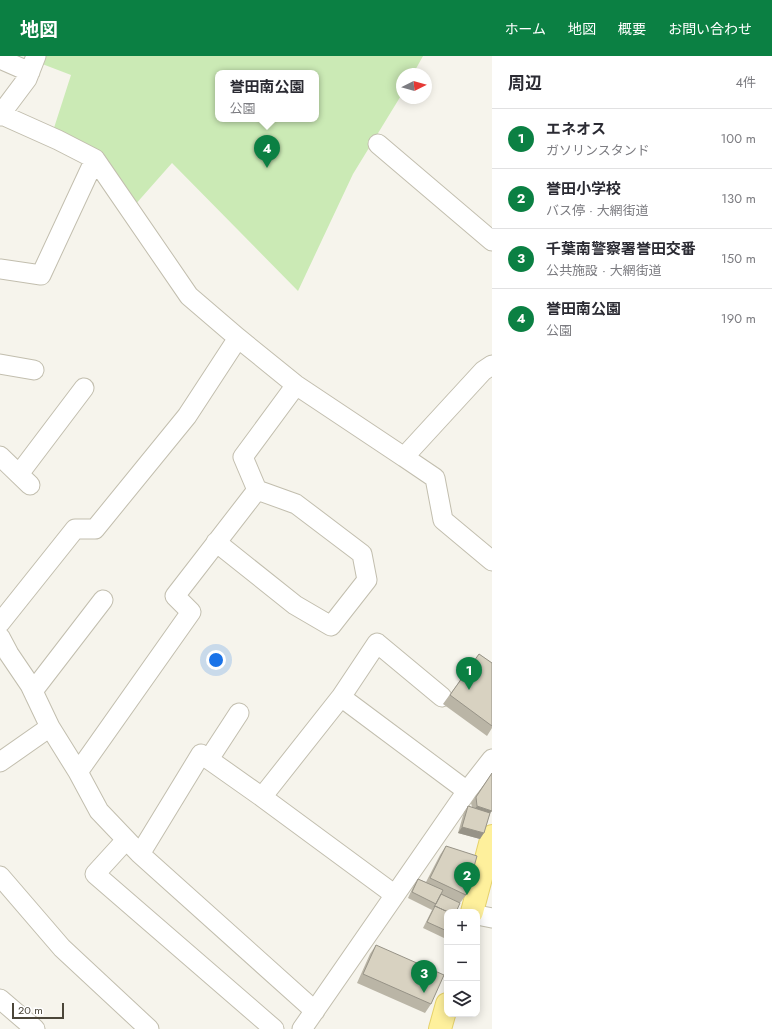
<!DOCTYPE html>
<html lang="ja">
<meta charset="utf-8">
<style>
body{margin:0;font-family:Jost,"Noto Sans JP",sans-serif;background:#f2f2f3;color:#2b2b33}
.controls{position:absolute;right:12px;bottom:12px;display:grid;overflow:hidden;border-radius:8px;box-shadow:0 2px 10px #0003}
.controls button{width:36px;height:36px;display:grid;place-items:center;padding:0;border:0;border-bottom:1px solid #e1e1e2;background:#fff;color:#2b2b33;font:20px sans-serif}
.compass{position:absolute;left:396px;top:12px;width:36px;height:36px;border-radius:50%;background:#fff;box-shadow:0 2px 10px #0003;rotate:85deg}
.scale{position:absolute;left:12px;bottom:10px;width:52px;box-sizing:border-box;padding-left:4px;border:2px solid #4b4639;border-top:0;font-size:11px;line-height:14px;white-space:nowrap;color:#4b4639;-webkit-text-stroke:3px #fff;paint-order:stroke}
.you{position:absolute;left:216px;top:604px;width:14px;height:14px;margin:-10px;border:3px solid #fff;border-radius:50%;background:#1a73e8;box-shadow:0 0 0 6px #1a73e833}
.badge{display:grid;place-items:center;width:26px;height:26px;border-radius:50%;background:#0b8043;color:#fff;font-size:13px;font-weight:700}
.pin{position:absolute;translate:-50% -33px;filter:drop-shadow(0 1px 2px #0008)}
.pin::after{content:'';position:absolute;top:21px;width:14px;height:12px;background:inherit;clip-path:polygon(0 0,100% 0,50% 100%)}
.popup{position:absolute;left:215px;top:14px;width:104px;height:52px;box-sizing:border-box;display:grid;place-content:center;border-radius:8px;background:#fff;filter:drop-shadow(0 1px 3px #0005);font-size:13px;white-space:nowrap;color:#7c7c81}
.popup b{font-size:15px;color:#2b2b33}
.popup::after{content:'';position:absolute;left:50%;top:100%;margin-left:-8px;border:8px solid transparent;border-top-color:#fff}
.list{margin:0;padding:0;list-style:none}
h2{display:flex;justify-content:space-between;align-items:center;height:52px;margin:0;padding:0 16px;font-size:17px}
h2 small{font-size:13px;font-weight:400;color:#7c7c81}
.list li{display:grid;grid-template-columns:26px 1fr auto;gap:12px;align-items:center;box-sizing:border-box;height:60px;padding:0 16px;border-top:1px solid #e1e1e2}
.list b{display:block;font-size:15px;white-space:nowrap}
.list p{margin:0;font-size:13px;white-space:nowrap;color:#7c7c81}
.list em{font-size:13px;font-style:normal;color:#7c7c81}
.icon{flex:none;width:22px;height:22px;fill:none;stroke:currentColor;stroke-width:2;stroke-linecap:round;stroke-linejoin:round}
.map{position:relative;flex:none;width:492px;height:973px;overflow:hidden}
header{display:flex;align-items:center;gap:24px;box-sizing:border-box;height:56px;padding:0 20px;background:#0b8043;color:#fff}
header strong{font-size:19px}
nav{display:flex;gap:22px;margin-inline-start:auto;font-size:14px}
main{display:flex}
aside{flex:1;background:#fff}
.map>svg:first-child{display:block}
.green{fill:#cbeab5;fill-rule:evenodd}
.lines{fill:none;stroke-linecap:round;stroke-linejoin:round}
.minor-casing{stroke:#c2beae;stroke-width:21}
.major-casing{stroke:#e5d16a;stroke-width:24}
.minor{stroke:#fff;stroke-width:19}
.major{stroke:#fef09c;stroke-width:22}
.wall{fill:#bab5a6}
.shaded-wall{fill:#979387}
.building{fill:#d8d2c1;stroke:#979387}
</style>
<header>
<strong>地図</strong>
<nav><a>ホーム</a><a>地図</a><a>概要</a><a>お問い合わせ</a></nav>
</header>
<main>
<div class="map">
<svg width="492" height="973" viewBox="0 0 492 973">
<rect width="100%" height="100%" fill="#f6f4ec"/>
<path class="green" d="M40,0h383l-10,18h-11v20l-49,80 -55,117 -126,-128 -38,43 -81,-75 18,-56 -34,-13zM218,17h98v46h-98z"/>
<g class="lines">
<defs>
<path id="minor" d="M0,3l30,13
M0,59l27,-36 9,-23
M0,60v-2l58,26 37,19 94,137 49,42 58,47 108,72 79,-86 9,-6
M378,88l114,97
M0,213l41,6 54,-116
M0,308l34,6
M0,400l30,29
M404,401l31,21 8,42 49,41
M19,418l65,-86
M216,486l79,63 36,21 36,-46 -5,-26 -66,-50 -39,-14 -14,-33 53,-72
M0,567l75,-94h20l92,-113 51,-78
M0,581l9,17 21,31 20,42 28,45 21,39 41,43 175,157
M33,635l70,-91
M341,641l36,-54 65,54
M209,703l30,-46
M0,706l50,-35
M78,716l113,-160 -16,-16 82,-106
M126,784l-31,34 179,155
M140,798l61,-100 61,43
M0,820l62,72 87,81
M395,839l-133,-98 79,-100 126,94
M477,859l15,3
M0,943l35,30
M302,973l165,-238 25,-32"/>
<path id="major" d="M472,856l20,-76
M440,973l7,-25"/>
</defs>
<use href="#minor" class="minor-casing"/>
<use href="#major" class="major-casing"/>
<use href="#minor" class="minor"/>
<use href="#major" class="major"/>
</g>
<path class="wall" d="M479,598l13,9v65l-5,8 -44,-32z
M492,717l-2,41 -10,25 -22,-6 6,-21 4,-6 4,1 -1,-4z
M446,790l20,49 -6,8 -13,9v23l-3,3 -21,-10 9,-18 -24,-12 6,-13 4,-6 8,3 14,-27z
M376,889l55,59 -6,9 -68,-30 13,-29z"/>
<path class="shaded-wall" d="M477,750l15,5 -5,6 -15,-5z
M462,771l22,6 -4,6 -22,-6z"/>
<path class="building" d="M479,598l13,9v63l-42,-31z
M492,717v38l-15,-5 -1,-9z
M468,750l22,7 -6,20 -22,-6z
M446,790l31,10 -11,39 -36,-17z
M418,823l25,11 -7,14 -24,-12z
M441,838l19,9 -4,9h-8l-13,-6 -1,1z
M435,850l13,6h-1v19l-20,-9z
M376,889l68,30 -13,29 -68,-30z"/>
</svg>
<div class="controls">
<button>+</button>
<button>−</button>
<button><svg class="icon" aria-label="layers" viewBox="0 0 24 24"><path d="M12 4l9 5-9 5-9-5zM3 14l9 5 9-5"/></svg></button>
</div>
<svg class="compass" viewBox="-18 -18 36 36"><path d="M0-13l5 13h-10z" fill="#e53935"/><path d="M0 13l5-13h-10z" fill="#7c7c81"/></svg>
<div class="scale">20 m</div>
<div class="you"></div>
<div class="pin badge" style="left:469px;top:634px">1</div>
<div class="pin badge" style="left:467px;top:839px">2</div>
<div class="pin badge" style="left:424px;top:937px">3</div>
<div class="pin badge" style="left:267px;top:112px">4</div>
<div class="popup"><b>誉田南公園</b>公園</div>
</div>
<aside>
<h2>周辺<small>4件</small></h2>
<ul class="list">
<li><span class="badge">1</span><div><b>エネオス</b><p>ガソリンスタンド</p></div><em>100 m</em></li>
<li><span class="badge">2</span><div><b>誉田小学校</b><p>バス停 · 大網街道</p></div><em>130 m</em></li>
<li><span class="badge">3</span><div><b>千葉南警察署誉田交番</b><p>公共施設 · 大網街道</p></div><em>150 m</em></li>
<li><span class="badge">4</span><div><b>誉田南公園</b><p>公園</p></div><em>190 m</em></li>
</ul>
</aside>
</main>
